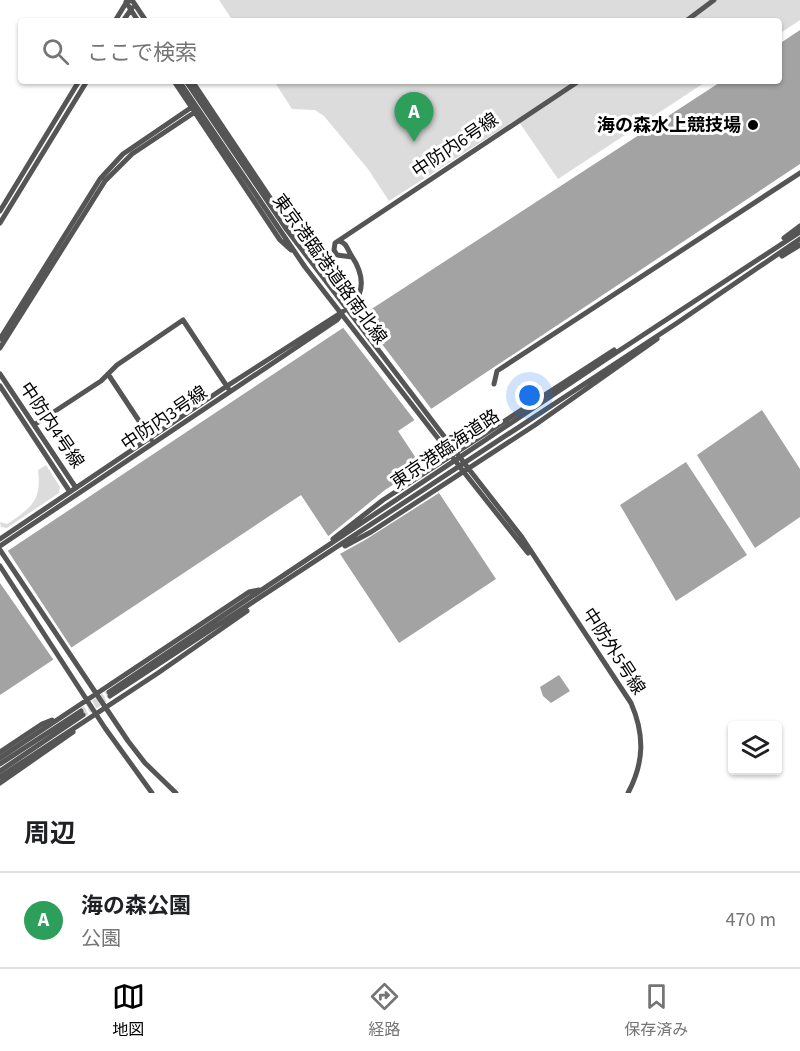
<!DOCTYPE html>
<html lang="ja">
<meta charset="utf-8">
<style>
body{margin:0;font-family:"Source Sans 3","Noto Sans JP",sans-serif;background:#f2f2f2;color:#202124}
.controls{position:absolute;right:18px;bottom:18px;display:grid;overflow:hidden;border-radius:6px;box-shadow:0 2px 4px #0004}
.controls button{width:54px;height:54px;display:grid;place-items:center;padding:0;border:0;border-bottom:2px solid #e0e0e0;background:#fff;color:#202124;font:30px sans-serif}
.you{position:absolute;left:530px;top:396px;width:21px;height:21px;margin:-15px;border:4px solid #fff;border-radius:50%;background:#1a73e8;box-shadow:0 0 0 9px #1a73e833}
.badge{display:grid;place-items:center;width:39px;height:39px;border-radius:50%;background:#000;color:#fff;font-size:20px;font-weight:700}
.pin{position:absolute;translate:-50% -50px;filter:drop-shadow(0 2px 3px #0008)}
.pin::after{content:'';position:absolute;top:32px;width:21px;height:18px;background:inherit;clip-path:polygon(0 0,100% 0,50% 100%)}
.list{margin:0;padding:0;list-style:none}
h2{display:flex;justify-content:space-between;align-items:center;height:78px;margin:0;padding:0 24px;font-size:26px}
h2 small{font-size:20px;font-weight:400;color:#757577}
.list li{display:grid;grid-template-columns:39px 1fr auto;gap:18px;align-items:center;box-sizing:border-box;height:96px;padding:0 24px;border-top:2px solid #e0e0e0}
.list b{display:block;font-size:22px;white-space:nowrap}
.list p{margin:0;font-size:20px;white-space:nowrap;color:#757577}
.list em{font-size:20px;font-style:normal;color:#757577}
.icon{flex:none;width:33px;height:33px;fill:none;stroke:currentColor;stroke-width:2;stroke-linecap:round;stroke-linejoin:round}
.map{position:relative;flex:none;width:800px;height:793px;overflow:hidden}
.search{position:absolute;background:#fff;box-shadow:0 2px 4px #0004;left:18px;right:18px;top:18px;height:66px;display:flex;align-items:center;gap:15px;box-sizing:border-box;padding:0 21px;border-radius:6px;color:#757577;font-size:22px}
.sheet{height:174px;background:#fff}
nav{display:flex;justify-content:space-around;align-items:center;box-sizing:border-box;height:84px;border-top:2px solid #e0e0e0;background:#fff;font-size:16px;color:#757577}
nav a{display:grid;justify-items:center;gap:3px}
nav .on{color:#000}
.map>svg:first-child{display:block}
.green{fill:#dcdcdc}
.water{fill:#a3a3a3}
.pier{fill:#fff}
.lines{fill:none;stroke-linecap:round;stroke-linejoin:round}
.minor-tunnel{stroke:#d9d9d9;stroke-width:5;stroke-dasharray:5 2.5;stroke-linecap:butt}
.minor{stroke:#555;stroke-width:5}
.minor-bridge{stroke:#555;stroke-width:5}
.poi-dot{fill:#000;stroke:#fff;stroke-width:2}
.labels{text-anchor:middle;stroke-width:6;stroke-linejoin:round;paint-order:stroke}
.poi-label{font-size:18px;font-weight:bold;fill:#000;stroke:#fff;text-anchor:end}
.street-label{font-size:18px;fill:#000;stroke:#fff}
</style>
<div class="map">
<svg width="800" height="793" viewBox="0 0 800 793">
<rect width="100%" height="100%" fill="#fff"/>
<path class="green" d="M219,0h581v20l-21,14v-13h-546z
M274,81h433l-149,98 -41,-60 -128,82 -21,-32 -44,-53 -9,-6 -23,-1z
M46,465l14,22 -1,6 -52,35 -6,-1 -1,-5 7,2c24,-16 35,-23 31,-54z"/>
<path class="water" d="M800,30v134l-402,267 98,148 -97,64 -98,-148 -301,200v-139l370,-246 352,-229h57v-37z
M762,410l38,59v48l-45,31 -58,-93z
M686,462l61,93 -71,46 -56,-96z
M559,675l11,16 -19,12 -8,-7 -3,-9z"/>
<path class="pier" d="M359,314l74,97 -17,11 -75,-97z
M425,466l16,22 -4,3 2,2 -74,47 -27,15 -12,-17 59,-48 34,-22 1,1z
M8,549v2l65,99 -18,12 -55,-79v-30z"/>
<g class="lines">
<path class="minor-tunnel" d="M81,711l28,-19
M83,715l27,-19"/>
<path class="minor" d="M132,0l14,21
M126,2l12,19
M115,21l11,-18 5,-3
M123,21l9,-13
M686,21l28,-21
M174,81l106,159 11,10
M179,81l126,186 146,188
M186,81l101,149 169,222
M192,81l107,160
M0,211l79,-130
M0,223l87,-142
M784,238l16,-12
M782,256l18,-11
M352,257l-15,-2 -3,-5 1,-7 244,-162
M0,339l100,-160 23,-25 69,-47
M0,348l105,-167 27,-27 63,-42
M0,374l76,114
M494,384l3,-13 303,-198
M0,386l70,106
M34,425l67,-44 7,-7
M151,439l-43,-65 9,-9 66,-45 45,68
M468,468l53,68 110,167c14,32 13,60 -3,90
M463,471l65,82
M0,539l227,-153 126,-81c13,-16 9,-34 -2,-50 -4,-6 -4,-12 -12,-14
M333,539l50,-39 231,-150
M0,546l337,-226 4,-5
M345,546l26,-14 164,-107 122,-86
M0,550l128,191 17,22 31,30
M0,566l105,162 47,65
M109,692l499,-334 192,-126
M110,696l567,-373 123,-84
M0,752l42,-28 10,-4
M0,758l249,-166 10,-2
M0,764l81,-53
M0,771l83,-56
M0,777l158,-104 89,-62
M0,783l73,-51"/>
<path class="minor-bridge" d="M456,452l12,16
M451,455l12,16"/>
</g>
<circle class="poi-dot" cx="753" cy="125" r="6"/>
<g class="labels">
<g class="poi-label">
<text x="741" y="131">海の森水上競技場</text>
</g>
<g class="street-label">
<text transform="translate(455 145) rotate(-34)" y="6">中防内6号線</text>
<text transform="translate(330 269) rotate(54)" y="6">東京港臨港道路南北線</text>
<text transform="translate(164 418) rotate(-34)" y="6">中防内3号線</text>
<text transform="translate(52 425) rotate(56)" y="6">中防内4号線</text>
<text transform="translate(445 449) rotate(-34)" y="6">東京港臨海道路</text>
<text transform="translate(614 651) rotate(57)" y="6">中防外5号線</text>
</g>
</g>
</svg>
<div class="controls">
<button><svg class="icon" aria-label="layers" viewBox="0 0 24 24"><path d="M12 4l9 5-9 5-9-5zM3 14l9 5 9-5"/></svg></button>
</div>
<div class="you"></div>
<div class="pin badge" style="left:414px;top:142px;background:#2e9e5b">A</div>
<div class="search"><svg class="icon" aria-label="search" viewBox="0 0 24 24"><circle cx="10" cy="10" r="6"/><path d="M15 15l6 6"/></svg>ここで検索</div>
</div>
<section class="sheet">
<h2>周辺<small></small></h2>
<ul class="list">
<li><span class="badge" style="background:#2e9e5b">A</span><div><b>海の森公園</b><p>公園</p></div><em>470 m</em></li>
</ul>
</section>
<nav>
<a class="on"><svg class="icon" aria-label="map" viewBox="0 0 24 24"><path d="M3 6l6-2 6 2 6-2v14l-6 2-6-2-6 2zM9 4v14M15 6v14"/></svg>地図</a>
<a><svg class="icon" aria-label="directions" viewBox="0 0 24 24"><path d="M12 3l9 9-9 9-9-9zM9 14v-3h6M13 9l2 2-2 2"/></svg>経路</a>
<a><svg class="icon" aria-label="saved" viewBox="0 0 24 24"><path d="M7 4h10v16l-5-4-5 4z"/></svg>保存済み</a>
</nav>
